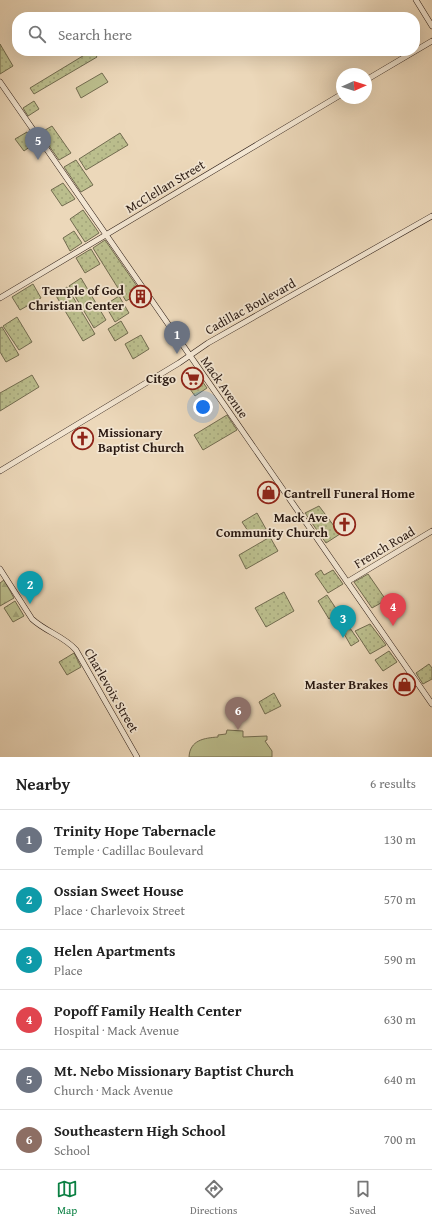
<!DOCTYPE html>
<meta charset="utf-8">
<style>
body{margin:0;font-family:"Gentium Book Plus",serif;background:#f6f6f6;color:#222}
.compass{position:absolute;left:336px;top:68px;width:36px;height:36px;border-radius:50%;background:#fff;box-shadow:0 4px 16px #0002;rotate:87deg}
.you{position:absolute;left:203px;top:407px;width:14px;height:14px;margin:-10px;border:3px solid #fff;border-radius:50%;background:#1a73e8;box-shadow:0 0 0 6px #1a73e833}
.badge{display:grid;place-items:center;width:26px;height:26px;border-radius:50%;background:#0b8043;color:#fff;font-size:13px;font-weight:700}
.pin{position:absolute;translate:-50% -33px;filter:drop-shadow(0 1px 2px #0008)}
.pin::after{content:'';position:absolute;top:21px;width:14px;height:12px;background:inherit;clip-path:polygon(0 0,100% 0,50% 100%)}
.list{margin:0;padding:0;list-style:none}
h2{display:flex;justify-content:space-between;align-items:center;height:52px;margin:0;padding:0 16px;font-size:17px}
h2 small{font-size:13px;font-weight:400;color:#767676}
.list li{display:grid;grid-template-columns:26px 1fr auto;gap:12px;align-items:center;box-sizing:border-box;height:60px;padding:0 16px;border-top:1px solid #e0e0e0}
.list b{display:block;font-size:15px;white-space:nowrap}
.list p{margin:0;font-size:13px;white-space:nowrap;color:#767676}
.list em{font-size:13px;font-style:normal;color:#767676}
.icon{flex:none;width:22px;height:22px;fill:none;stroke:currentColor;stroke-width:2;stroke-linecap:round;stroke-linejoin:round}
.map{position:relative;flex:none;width:432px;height:757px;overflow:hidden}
.search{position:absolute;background:#fff;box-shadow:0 4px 16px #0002;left:12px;right:12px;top:12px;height:44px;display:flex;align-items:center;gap:10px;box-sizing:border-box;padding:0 14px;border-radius:16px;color:#767676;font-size:15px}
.sheet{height:412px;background:#fff}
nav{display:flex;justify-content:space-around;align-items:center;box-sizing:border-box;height:56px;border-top:1px solid #e0e0e0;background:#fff;font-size:11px;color:#767676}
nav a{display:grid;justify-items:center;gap:2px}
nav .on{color:#0b8043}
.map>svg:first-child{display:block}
.grass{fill:url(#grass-dots);stroke:#726c50}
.forest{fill:url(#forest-firs);stroke:#726c50}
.park{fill:#bbbe8d;stroke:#726c50}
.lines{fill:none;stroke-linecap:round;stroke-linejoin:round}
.secondary-casing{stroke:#291912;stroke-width:6}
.secondary{stroke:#f3e6d2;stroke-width:5}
.labels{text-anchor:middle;stroke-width:3.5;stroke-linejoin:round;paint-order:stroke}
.street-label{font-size:13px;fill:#291912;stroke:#f3e6d2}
.poi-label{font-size:13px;font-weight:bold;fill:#291912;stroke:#f3e6d2;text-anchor:end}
</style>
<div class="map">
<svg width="432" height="757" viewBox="0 0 432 757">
<defs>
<pattern id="grass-dots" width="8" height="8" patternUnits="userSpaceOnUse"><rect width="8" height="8" fill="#bbbe8d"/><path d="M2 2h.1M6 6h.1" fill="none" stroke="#a1a379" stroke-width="1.8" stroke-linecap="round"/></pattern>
<pattern id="forest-firs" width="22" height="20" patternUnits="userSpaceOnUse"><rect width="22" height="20" fill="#bbbe8d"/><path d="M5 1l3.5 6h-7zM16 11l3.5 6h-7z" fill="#a1a379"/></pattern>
</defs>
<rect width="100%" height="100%" fill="#ecd8ba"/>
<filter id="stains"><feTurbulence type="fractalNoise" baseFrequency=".005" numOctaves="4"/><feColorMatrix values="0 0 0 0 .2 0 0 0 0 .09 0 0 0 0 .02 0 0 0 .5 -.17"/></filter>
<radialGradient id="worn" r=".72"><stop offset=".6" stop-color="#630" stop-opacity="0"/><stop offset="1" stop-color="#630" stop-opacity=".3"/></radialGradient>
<path class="grass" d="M0,44l13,22 -13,8z
M91,51h2l4,6 -63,37 -4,-6z
M34,101l5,8 -11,7 -5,-8z
M52,126l19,27 -12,7 -19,-27z
M27,132l8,11 -11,8 -9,-12z
M120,133l8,12 -42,25 -7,-11z
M76,160l17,25 -12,7 -17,-25z
M63,183l12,16 -13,7 -11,-16z
M83,210l16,23 -14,9 -15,-23z
M74,231l8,12 -12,8 -7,-13z
M105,240l36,52 -15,9 -33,-53z
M91,249l9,15 -15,9 -9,-15z
M81,278l25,42 -12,8 -25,-42z
M33,284l8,14 -21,12 -8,-13z
M67,287l28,47 -12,7 -28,-47z
M119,296l10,17 -14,9 -10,-17z
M17,317l15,25 -13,8 -16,-24z
M121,321l7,12 -13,8 -7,-12z
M2,327l17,28 -13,7 -6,-10v-24z
M141,335l8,14 -16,10 -8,-15z
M32,375l7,12 -39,24v-18z
M202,381l5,7 -12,8 -5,-7z
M227,415l10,15 -34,20 -9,-15z
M319,506l21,28 -14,9 -21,-30z
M257,513l9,16 -14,8 -10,-15z
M270,537l8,14 -32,18 -7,-14z
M321,570l3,5 9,-5 10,14 -15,9 -13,-19z
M368,574l18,26 -14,8 -18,-26z
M284,592l10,19 -28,16 -11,-19z
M327,595l12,18 -10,6 -11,-18z
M345,621l14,20 -8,5 -12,-21z
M370,624l16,21 -16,9 -15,-23z
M389,651l8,11 -14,9 -8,-11z
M74,653l7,14 -14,8 -8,-13z
M429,664l3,4v11l-9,5 -7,-11z
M274,693l7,13 -16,8 -6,-12z"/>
<path class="forest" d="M4,580l10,18 -14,8v-23z
M15,601l9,15 -11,6 -9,-14z"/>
<path class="park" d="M102,73l6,9 -27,16 -5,-10z
M227,730l16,1v6l24,-1v4l-2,1 7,10v6h-83c1,-17 15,-19 29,-20v-2l8,-1z"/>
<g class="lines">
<defs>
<path id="secondary" d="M416,0l16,26
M366,80l66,-39
M0,82l432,622
M0,298l342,-204
M0,471l179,-108 29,-20 224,-127
M0,569l32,50c14,13 32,17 44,31l61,107
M347,582l85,-51"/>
</defs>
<use href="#secondary" class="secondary-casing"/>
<use href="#secondary" class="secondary"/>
</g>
<defs>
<symbol id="building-ring" viewBox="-11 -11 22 22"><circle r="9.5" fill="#f3e6d2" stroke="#8f2418" stroke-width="1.5"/><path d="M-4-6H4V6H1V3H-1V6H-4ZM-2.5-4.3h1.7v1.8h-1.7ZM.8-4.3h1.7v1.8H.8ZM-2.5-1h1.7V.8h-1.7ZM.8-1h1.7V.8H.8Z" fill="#8f2418"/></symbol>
<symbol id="supermarket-ring" viewBox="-11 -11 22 22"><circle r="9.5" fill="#f3e6d2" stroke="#8f2418" stroke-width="1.5"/><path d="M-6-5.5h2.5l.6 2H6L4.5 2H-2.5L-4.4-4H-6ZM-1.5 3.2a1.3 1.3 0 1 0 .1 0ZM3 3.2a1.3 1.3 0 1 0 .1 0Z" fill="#8f2418"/></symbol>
<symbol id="church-ring" viewBox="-11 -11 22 22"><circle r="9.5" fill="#f3e6d2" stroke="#8f2418" stroke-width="1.5"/><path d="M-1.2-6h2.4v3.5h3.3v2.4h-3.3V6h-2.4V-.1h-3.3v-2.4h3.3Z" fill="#8f2418"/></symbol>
<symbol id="shop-ring" viewBox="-11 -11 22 22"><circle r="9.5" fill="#f3e6d2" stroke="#8f2418" stroke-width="1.5"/><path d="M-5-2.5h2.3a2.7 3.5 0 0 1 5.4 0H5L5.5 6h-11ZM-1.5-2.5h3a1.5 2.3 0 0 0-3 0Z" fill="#8f2418"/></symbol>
</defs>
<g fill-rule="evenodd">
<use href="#building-ring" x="128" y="284" width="25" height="25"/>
<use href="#supermarket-ring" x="180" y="366" width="25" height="25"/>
<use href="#church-ring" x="70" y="426" width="25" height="25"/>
<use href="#shop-ring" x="256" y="480" width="25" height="25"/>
<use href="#church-ring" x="332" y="512" width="25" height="25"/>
<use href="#shop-ring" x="392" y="672" width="25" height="25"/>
</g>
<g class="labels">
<g class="street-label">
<text transform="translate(165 186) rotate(-31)" y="5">McClellan Street</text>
<text transform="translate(250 306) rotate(-29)" y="5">Cadillac Boulevard</text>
<text transform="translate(225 387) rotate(55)" y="5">Mack Avenue</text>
<text transform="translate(384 547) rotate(-31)" y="5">French Road</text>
<text transform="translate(112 690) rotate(60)" y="5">Charlevoix Street</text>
</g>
<g class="poi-label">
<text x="124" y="295">Temple of God<tspan x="124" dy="15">Christian Center</tspan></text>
<text x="176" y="383">Citgo</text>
<text x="98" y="437" text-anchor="start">Missionary<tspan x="98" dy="15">Baptist Church</tspan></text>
<text x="284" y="498" text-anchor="start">Cantrell Funeral Home</text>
<text x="328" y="522">Mack Ave<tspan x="328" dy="15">Community Church</tspan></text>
<text x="388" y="689">Master Brakes</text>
</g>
</g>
<rect width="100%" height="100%" filter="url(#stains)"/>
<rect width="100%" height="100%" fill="url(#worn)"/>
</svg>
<svg class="compass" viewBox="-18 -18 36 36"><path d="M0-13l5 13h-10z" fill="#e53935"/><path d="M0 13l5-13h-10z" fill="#767676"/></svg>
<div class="you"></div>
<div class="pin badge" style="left:177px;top:354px;background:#6b7280">1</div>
<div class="pin badge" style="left:30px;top:604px;background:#0f9aa8">2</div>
<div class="pin badge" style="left:343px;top:638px;background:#0f9aa8">3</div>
<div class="pin badge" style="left:393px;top:626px;background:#e0444e">4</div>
<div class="pin badge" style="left:38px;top:160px;background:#6b7280">5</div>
<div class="pin badge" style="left:238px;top:730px;background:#8d6e63">6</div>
<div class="search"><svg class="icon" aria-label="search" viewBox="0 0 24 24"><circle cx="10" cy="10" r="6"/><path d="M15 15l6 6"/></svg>Search here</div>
</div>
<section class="sheet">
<h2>Nearby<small>6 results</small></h2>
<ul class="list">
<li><span class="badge" style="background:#6b7280">1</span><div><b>Trinity Hope Tabernacle</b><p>Temple · Cadillac Boulevard</p></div><em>130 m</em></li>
<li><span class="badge" style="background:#0f9aa8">2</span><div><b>Ossian Sweet House</b><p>Place · Charlevoix Street</p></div><em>570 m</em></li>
<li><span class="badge" style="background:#0f9aa8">3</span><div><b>Helen Apartments</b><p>Place</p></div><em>590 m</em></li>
<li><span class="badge" style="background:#e0444e">4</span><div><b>Popoff Family Health Center</b><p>Hospital · Mack Avenue</p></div><em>630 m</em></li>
<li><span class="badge" style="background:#6b7280">5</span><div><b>Mt. Nebo Missionary Baptist Church</b><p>Church · Mack Avenue</p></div><em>640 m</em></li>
<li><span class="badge" style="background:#8d6e63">6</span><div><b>Southeastern High School</b><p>School</p></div><em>700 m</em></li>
</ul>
</section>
<nav>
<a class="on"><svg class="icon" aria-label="map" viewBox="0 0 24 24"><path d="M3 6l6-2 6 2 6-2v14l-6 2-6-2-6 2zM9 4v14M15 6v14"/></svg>Map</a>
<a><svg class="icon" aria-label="directions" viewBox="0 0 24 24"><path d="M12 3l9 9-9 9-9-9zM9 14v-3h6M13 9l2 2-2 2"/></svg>Directions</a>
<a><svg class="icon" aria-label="saved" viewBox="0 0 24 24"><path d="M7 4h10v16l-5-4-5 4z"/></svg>Saved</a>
</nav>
